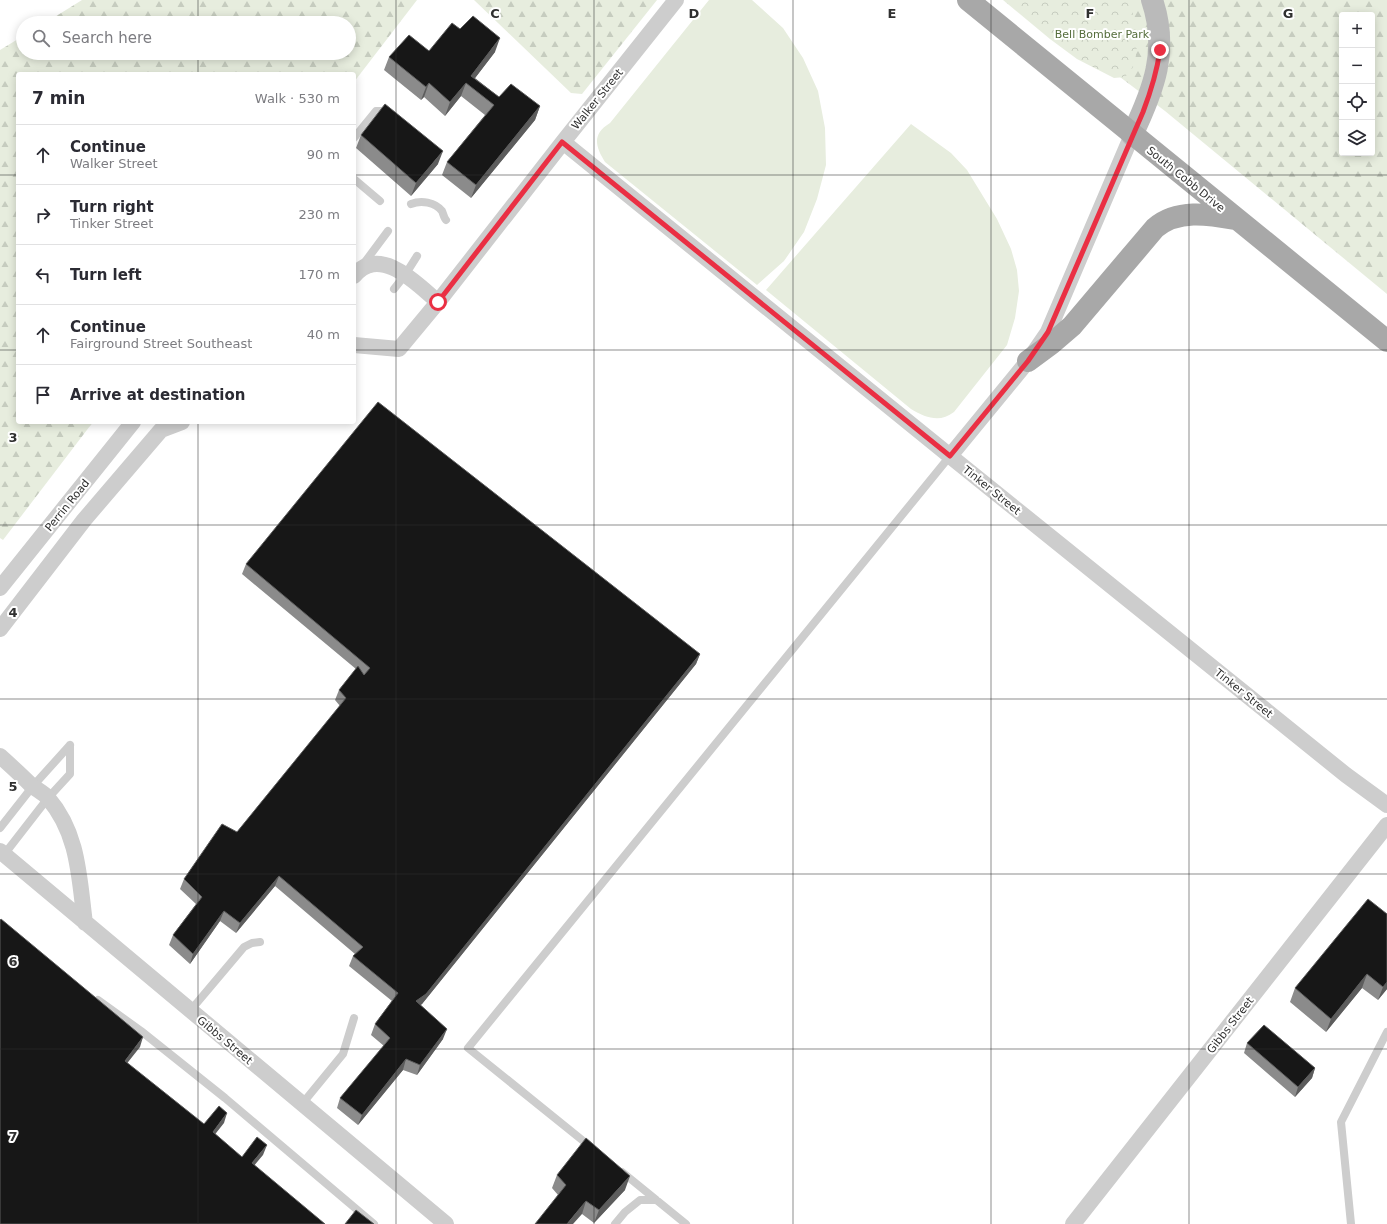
<!DOCTYPE html>
<meta charset="utf-8">
<style>
body{margin:0;font-family:"DejaVu Sans",sans-serif;background:#f7f7f7;color:#2b2b33}
.controls{position:absolute;right:12px;top:12px;display:grid;overflow:hidden;border-radius:4px;box-shadow:0 2px 10px #0003}
.controls button{width:36px;height:36px;display:grid;place-items:center;padding:0;border:0;border-bottom:1px solid #e1e1e2;background:#fff;color:#2b2b33;font:20px sans-serif}
.stop{position:absolute;width:12px;height:12px;margin:-9px;border:3px solid #ea2f43;border-radius:50%;background:#fff}
.stop.end{background:#ea2f43;border-color:#fff;box-shadow:0 1px 4px #0008}
.list{margin:0;padding:0;list-style:none}
h2{display:flex;justify-content:space-between;align-items:center;height:52px;margin:0;padding:0 16px;font-size:17px}
h2 small{font-size:13px;font-weight:400;color:#7c7c81}
.list li{display:grid;grid-template-columns:26px 1fr auto;gap:12px;align-items:center;box-sizing:border-box;height:60px;padding:0 16px;border-top:1px solid #e1e1e2}
.list b{display:block;font-size:15px;white-space:nowrap}
.list p{margin:0;font-size:13px;white-space:nowrap;color:#7c7c81}
.list em{font-size:13px;font-style:normal;color:#7c7c81}
.icon{flex:none;width:22px;height:22px;fill:none;stroke:currentColor;stroke-width:2;stroke-linecap:round;stroke-linejoin:round}
.map{position:relative;flex:none;width:1387px;height:1224px;overflow:hidden}
.search{position:absolute;background:#fff;box-shadow:0 2px 10px #0003;left:16px;top:16px;width:340px;height:44px;display:flex;align-items:center;gap:10px;box-sizing:border-box;padding:0 14px;border-radius:22px;color:#7c7c81;font-size:15px}
.panel{position:absolute;background:#fff;box-shadow:0 2px 10px #0003;left:16px;top:72px;width:340px;height:352px;border-radius:4px}
.map>svg:first-child{display:block}
.forest{fill:url(#forest-firs);fill-rule:evenodd}
.park{fill:url(#park-crowns)}
.garden{fill:#e7edde}
.lines{fill:none;stroke-linecap:round;stroke-linejoin:round}
.lane{stroke:#cdcdcd;stroke-width:8}
.street{stroke:#cdcdcd;stroke-width:16}
.secondary{stroke:#bababa;stroke-width:22}
.primary{stroke:#a8a8a8;stroke-width:22}
.wall{fill:#8b8b8b}
.shaded-wall{fill:#5d5d5d}
.building{fill:#171717;stroke:#5d5d5d}
.route{stroke:#ea2f43;stroke-width:5}
.grid{fill:none;stroke:#303030;stroke-width:1;stroke-opacity:0.55}
.labels{text-anchor:middle;stroke-width:4;stroke-linejoin:round;paint-order:stroke}
.park-label{font-size:11px;fill:#556d3c;stroke:#fff}
.street-label{font-size:11px;fill:#303030;stroke:#fff}
.grid-label{font-size:13px;text-anchor:middle;font-weight:bold;fill:#303030;stroke:#fff;stroke-width:4;stroke-linejoin:round;paint-order:stroke}
</style>
<div class="map">
<svg width="1387" height="1224" viewBox="0 0 1387 1224">
<defs>
<pattern id="forest-firs" width="22" height="20" patternUnits="userSpaceOnUse"><rect width="22" height="20" fill="#e7edde"/><path d="M5 1l3.5 6h-7zM16 11l3.5 6h-7z" fill="#c6ccbf"/></pattern>
<pattern id="park-crowns" width="20" height="18" patternUnits="userSpaceOnUse"><rect width="20" height="18" fill="#e7edde"/><path d="M2 6a3 3 0 1 1 6 0M12 15a3 3 0 1 1 6 0" fill="none" stroke="#c6ccbf"/></pattern>
</defs>
<rect width="100%" height="100%" fill="#fff"/>
<path class="forest" d="M82,0h335l-63,82v-8h-336v348h75l-90,118 -3,-2v-488l23,-14v17h326v-30h-304z
M474,0h183l-75,94 -11,-1z
M1018,0h369v294l-222,-183zM1342,15h30v138h-30z"/>
<path class="park" d="M1003,0h126c6,18 12,51 3,69 -2,3 -5,5 -7,8l-11,1 -37,-19 -27,-20z"/>
<path class="garden" d="M709,0h43l31,28 20,30 15,33 7,37 1,37 -9,34 -13,33 -20,29 -27,24 -152,-123c-10,-16 -13,-28 5,-39z
M911,124l40,29 16,17 30,49 14,30 6,21 2,21 -4,27 -8,27 -53,67c-14,11 -28,6 -43,-3l-145,-119z"/>
<g class="lines">
<path class="lane" d="M354,138l22,-27h8l5,4
M354,179l26,22
M411,204c10,-4 24,-2 31,7 1,2 2,7 4,9
M362,266l26,-35
M394,289l11,-14 12,-19
M0,828l33,-42 37,-41
M3,856l45,-58 22,-24v-29
M98,1000l43,31 84,67 149,126
M190,1011l54,-64 8,-4 8,-1
M302,1104l41,-50 11,-36
M592,1148l-124,-100 482,-592
M622,1172l64,52
M615,1224l10,-12 15,-12h16
M1351,1224l-10,-102 46,-90"/>
<path class="street" d="M563,142l387,314 396,319 41,30
M354,276c26,-32 63,8 84,26
M354,345l45,4 39,-47 125,-160 113,-142
M950,456l78,-95 20,-29 84,-197
M0,588l133,-166
M0,629l84,-109 77,-90 21,-8
M0,756c10,9 21,19 31,29 6,5 13,8 17,13 31,36 31,80 37,125
M0,851l446,373
M1073,1224l314,-399"/>
<path class="secondary" d="M1132,135c22,-46 37,-85 20,-135"/>
<path class="primary" d="M968,0l419,341
M1028,361l23,-17 21,-18 83,-98c22,-19 53,-14 80,-9"/>
</g>
<path class="wall" d="M460,29l35,23 -20,26 24,19 41,9 -5,14 -64,78 -29,-23 5,-13 38,-47 -24,-19 -16,20 -21,-19 -3,3 -37,-30 5,-13 40,-6z
M361,135l77,29 -27,32 -55,-48z
M246,564l454,90 -4,10 -274,340 -2,1 23,34 -26,36 -14,-5 -45,55 -21,-17 3,-10 44,-52 -13,-11 4,-11 17,-23 -43,-35 4,-10 2,-2 -80,-68 -39,47 -16,-12 -30,43 -21,-19 4,-10 23,-31 -16,-15 4,-10 53,-47 103,-126 -5,-6 4,-10 17,-21 -114,-95z
M1387,914v75l-9,11 -16,-12 -36,44 -36,-30 5,-14z
M1247,1043l68,25 -3,10 -17,19 -51,-44z
M557,1175l68,15 -31,33 -12,-9 -24,-19 -6,-7z"/>
<path class="shaded-wall" d="M500,38l-5,14 -26,34 2,-10z
M429,83l-5,14 -3,3 5,-13z
M466,83l-5,13 -16,20 5,-14z
M540,106l-5,14 -64,78 5,-13z
M443,151l-5,13 -27,32 5,-13z
M700,654l-4,10 -274,340 -10,8 4,-11z
M279,876l-4,10 -39,47 4,-10z
M224,911l-4,10 -30,43 3,-10z
M1367,974l-5,14 -36,44 5,-13z
M1387,982v7l-9,11 5,-13z
M447,1029l-4,10 -26,36 3,-10z
M143,1037l-3,10 -19,24 4,-10z
M406,1059l-3,11 -45,55 4,-10z
M1315,1068l-3,10 -17,19 3,-10z
M227,1113l-3,10 -15,19 4,-10z
M267,1145l-4,10 -15,18 4,-10z
M630,1176l-5,14 -31,33 5,-13z
M586,1201l-4,13 -9,10h-6z"/>
<path class="building" d="M473,16l27,22 -29,38 28,21 12,-13 29,22 -64,79 -29,-23 47,-57 -28,-22 -16,19 -21,-19 -3,4 -37,-30 20,-22 20,16 23,-28 8,6z
M385,104l58,47 -27,32 -55,-48z
M378,402l322,252 -274,340 -10,7 31,28 -27,36 -14,-6 -44,56 -22,-17 50,-60 -15,-14 23,-31 -45,-37 10,-9 -84,-71 -39,47 -16,-12 -31,43 -20,-19 29,-38 -18,-18 38,-55 15,8 109,-134 -7,-8 19,-24 6,9 6,-7 -124,-104z
M1368,899l19,15v68l-4,5 -16,-13 -36,45 -36,-31z
M1,919l142,118 -18,24 79,63 15,-18 8,7 -14,19 29,25 15,-20 10,8 -15,18 73,61h-325v-304z
M1264,1025l51,43 -17,19 -51,-44z
M586,1138l44,38 -31,34 -13,-9 -19,23h-32l31,-39 -9,-10z
M356,1210l18,14h-29z"/>
<g class="lines">
<path class="route" d="M438,302l124,-160 388,314 78,-95 20,-29 95,-220c8,-21 14,-41 17,-62"/>
</g>
<path class="grid" d="M198,0v23M396,0v1224M594,0v1224M793,0v1224M991,0v1224M1189,0v1224M198,53v21M0,175h18M354,175h1033M0,350h18M354,350h1033M198,422v802M0,525h1387M0,699h1387M0,874h1387M0,1049h1387"/>
<g class="labels">
<g class="park-label">
<text x="1102" y="38">Bell Bomber Park</text>
</g>
<g class="street-label">
<text transform="translate(597 99) rotate(-51)" y="4">Walker Street</text>
<text transform="translate(1186 179) rotate(39)" y="4">South Cobb Drive</text>
<text transform="translate(992 490) rotate(39)" y="4">Tinker Street</text>
<text transform="translate(67 505) rotate(-51)" y="4">Perrin Road</text>
<text transform="translate(1244 693) rotate(39)" y="4">Tinker Street</text>
<text transform="translate(1230 1025) rotate(-52)" y="4">Gibbs Street</text>
<text transform="translate(225 1040) rotate(40)" y="4">Gibbs Street</text>
</g>
</g>
<g class="grid-label">
<text x="495" y="18">C</text>
<text x="694" y="18">D</text>
<text x="892" y="18">E</text>
<text x="1090" y="18">F</text>
<text x="1288" y="18">G</text>
<text x="13" y="442">3</text>
<text x="13" y="617">4</text>
<text x="13" y="791">5</text>
<text x="13" y="966">6</text>
<text x="13" y="1141">7</text>
</g>
</svg>
<div class="controls">
<button>+</button>
<button>−</button>
<button><svg class="icon" aria-label="locate" viewBox="0 0 24 24"><circle cx="12" cy="12" r="6"/><path d="M12 2v4M12 18v4M2 12h4M18 12h4"/></svg></button>
<button><svg class="icon" aria-label="layers" viewBox="0 0 24 24"><path d="M12 4l9 5-9 5-9-5zM3 14l9 5 9-5"/></svg></button>
</div>
<div class="stop" style="left:438px;top:302px"></div>
<div class="stop end" style="left:1160px;top:50px"></div>
<div class="search"><svg class="icon" aria-label="search" viewBox="0 0 24 24"><circle cx="10" cy="10" r="6"/><path d="M15 15l6 6"/></svg>Search here</div>
<section class="panel">
<h2>7 min<small>Walk · 530 m</small></h2>
<ul class="list">
<li><svg class="icon" aria-label="ahead" viewBox="0 0 24 24"><path d="M12 20V5M6 11l6-6 6 6"/></svg><div><b>Continue</b><p>Walker Street</p></div><em>90 m</em></li>
<li><svg class="icon" aria-label="right" viewBox="0 0 24 24"><path d="M7 20v-9h11M14 6l5 5-5 5"/></svg><div><b>Turn right</b><p>Tinker Street</p></div><em>230 m</em></li>
<li><svg class="icon" aria-label="left" viewBox="0 0 24 24"><path d="M17 20v-9H6M10 6l-5 5 5 5"/></svg><div><b>Turn left</b></div><em>170 m</em></li>
<li><svg class="icon" aria-label="ahead" viewBox="0 0 24 24"><path d="M12 20V5M6 11l6-6 6 6"/></svg><div><b>Continue</b><p>Fairground Street Southeast</p></div><em>40 m</em></li>
<li><svg class="icon" aria-label="arrive" viewBox="0 0 24 24"><path d="M6 21V4h12l-3 4 3 4H6"/></svg><div><b>Arrive at destination</b></div></li>
</ul>
</section>
</div>
